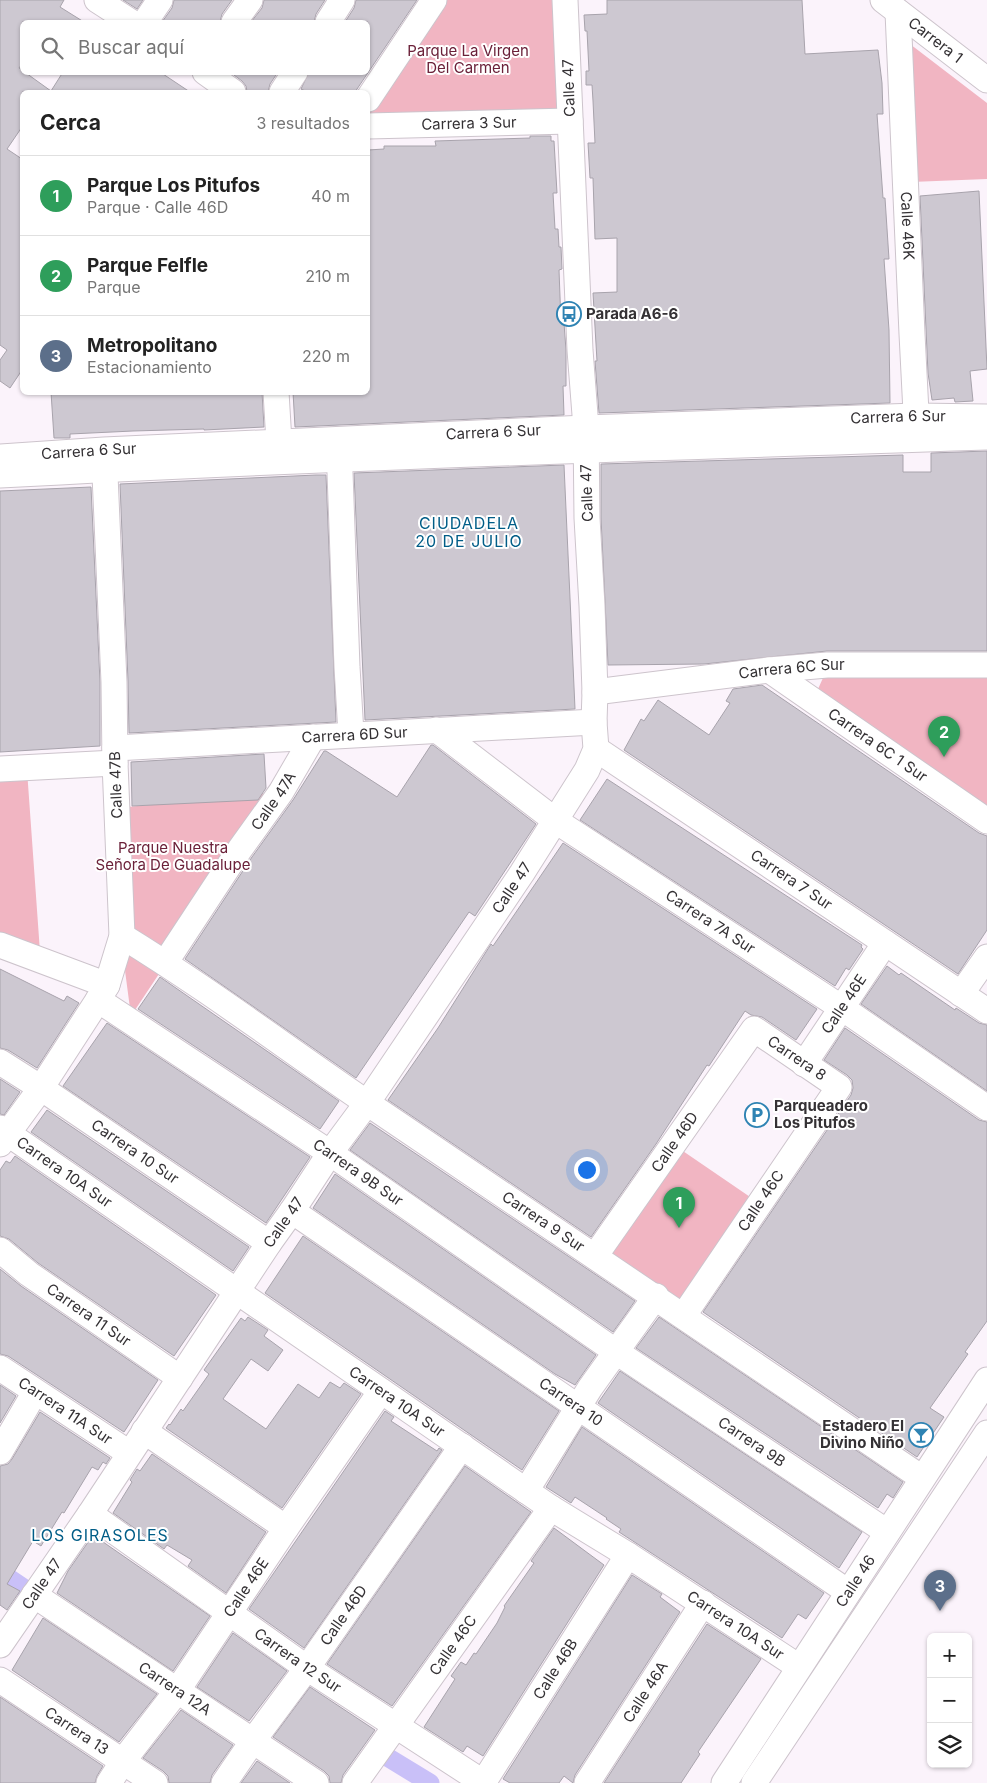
<!DOCTYPE html>
<html lang="es">
<meta charset="utf-8">
<style>
body{margin:0;font-family:Inter,sans-serif;background:#f2f2f2;color:#222}
.controls{position:absolute;right:15px;bottom:15px;display:grid;overflow:hidden;border-radius:8px;box-shadow:0 1px 4px #0004}
.controls button{width:45px;height:45px;display:grid;place-items:center;padding:0;border:0;border-bottom:1px solid #e0e0e0;background:#fff;color:#222;font:25px sans-serif}
.you{position:absolute;left:586px;top:1169px;width:18px;height:18px;margin:-12px;border:4px solid #fff;border-radius:50%;background:#1a73e8;box-shadow:0 0 0 8px #1a73e833}
.badge{display:grid;place-items:center;width:32px;height:32px;border-radius:50%;background:#0f766e;color:#fff;font-size:16px;font-weight:700}
.pin{position:absolute;translate:-50% -41px;filter:drop-shadow(0 1px 2px #0008)}
.pin::after{content:'';position:absolute;top:26px;width:18px;height:15px;background:inherit;clip-path:polygon(0 0,100% 0,50% 100%)}
.list{margin:0;padding:0;list-style:none}
h2{display:flex;justify-content:space-between;align-items:center;height:65px;margin:0;padding:0 20px;font-size:21px}
h2 small{font-size:16px;font-weight:400;color:#767676}
.list li{display:grid;grid-template-columns:32px 1fr auto;gap:15px;align-items:center;box-sizing:border-box;height:80px;padding:0 20px;border-top:1px solid #e0e0e0}
.list b{display:block;font-size:19px;white-space:nowrap}
.list p{margin:0;font-size:16px;white-space:nowrap;color:#767676}
.list em{font-size:16px;font-style:normal;color:#767676}
.icon{flex:none;width:28px;height:28px;fill:none;stroke:currentColor;stroke-width:2;stroke-linecap:round;stroke-linejoin:round}
.map{position:relative;flex:none;width:987px;height:1783px;overflow:hidden}
.search{position:absolute;background:#fff;box-shadow:0 1px 4px #0004;left:20px;top:20px;width:350px;height:55px;display:flex;align-items:center;gap:12px;box-sizing:border-box;padding:0 18px;border-radius:8px;color:#767676;font-size:19px}
.panel{position:absolute;background:#fff;box-shadow:0 1px 4px #0004;left:20px;top:90px;width:350px;height:305px;border-radius:8px}
.map>svg:first-child{display:block}
.green{fill:#f1b5c2}
.lines{fill:none;stroke-linecap:round;stroke-linejoin:round}
.canal{stroke:#c9c0f8;stroke-width:19}
.building{fill:#cdc8d1;stroke:#a8a3ac}
.minor-casing{stroke:#cdc4cc;stroke-width:27}
.minor{stroke:#fff;stroke-width:25}
.labels{text-anchor:middle;stroke-width:4;stroke-linejoin:round;paint-order:stroke}
.street-label{font-size:15px;fill:#343134;stroke:#fff}
.park-label{font-size:15px;fill:#6b2139;stroke:#fff}
.poi-label{font-size:15px;font-weight:bold;fill:#343134;stroke:#fff;text-anchor:start}
.neighbourhood-label{font-size:16px;letter-spacing:1px;fill:#015d87;stroke:#fff}
</style>
<div class="map">
<svg width="987" height="1783" viewBox="0 0 987 1783">
<rect width="100%" height="100%" fill="#fbf3fb"/>
<path class="green" d="M433,0h129l3,117 -197,5v-23z
M906,41l81,62v76l-76,3z
M987,668v147l-173,-117 13,-29z
M27,770l13,182 -40,-14v-167z
M280,792l-149,224 -7,-53 -7,-155z
M677,1147l79,54 -73,108 -81,-55z"/>
<g class="lines">
<path class="canal" d="M0,1572l34,23
M379,1752l51,31"/>
</g>
<path class="building" d="M0,0h64l-4,7 24,15h-62v42l-3,4 32,23 12,-19h97l30,20h-168v35l-15,22 15,10v211l-12,18 -10,-7v-21l7,-10 -7,-5z
M123,0h20l-6,9z
M174,0h58l-10,14 -2,8h-58l10,-14z
M264,0h61l-9,14 -2,8h-63l11,-14z
M356,0h61l-62,92h-48l-6,-3 8,-17h59v-50h-23l9,-14z
M607,0h195l3,54 73,-4 4,33 1,31h-6l6,84h2l4,61h-5l5,71 1,73 -291,10 -4,-52h2l-4,-68 24,-1v-54l-22,1 -2,-61h-3l-2,-35h7l-2,-42 -1,-16h-6v-14h3l-2,-40h-2l-1,-16 23,-1z
M230,72h48l-8,12 -2,8h-21l-1,-6 -4,-5z
M530,136h21v5h3l3,52h-4l2,36h3l1,18h2l1,22 -3,1 2,53h3l2,27v36h-3l1,29 -269,12 -2,-35h75v-242l16,-1v-3h52l-1,-5 95,-3z
M979,191l8,178 -17,2 3,30 -18,1 -1,-4 -22,2 -4,-27 -8,-177z
M51,392h211l2,35 -60,3v-1l-71,2 -63,3v4h-16z
M987,451v200h-160l-123,13 -96,1 -7,-147v-54l302,-9v17h28v-19z
M564,465l11,244 -210,11 -11,-247z
M316,475h10l10,247 -207,11 -1,-52 -8,-197z
M91,487l9,195v64l-100,6v-261z
M762,685l217,148 8,3v94l-29,44 -334,-224 17,-31 3,2 14,-21 51,35 21,-32 -4,-2 7,-12z
M431,745h2l103,79 -61,92 -6,-4 -113,166 -171,-119 67,-102 41,-57 31,-49h2l71,46z
M264,754l2,34 -8,12 -126,6 -1,-44z
M607,779l255,166 -1,2 2,2 -14,21 -3,-2 -11,18 -255,-166z
M563,843l254,166 -21,31 -34,-23 -11,-2 -6,-4 -36,55 -2,-1 -51,79 -65,93 -203,-137 50,-72 53,-84 2,2z
M887,966l12,9 2,-2 54,37 1,-2 23,15 8,2v66l-126,-87z
M0,969l64,32 3,-5 12,7 -42,65 -29,-18 -8,-2z
M160,977l179,124 -19,28 -182,-120z
M107,1023l203,134 -44,66 -203,-137z
M845,1028l134,92 8,2v199l-22,31 3,2 -38,54 14,9 -27,40 -214,-145 148,-217 2,-7 -1,-8 -5,-5 -23,-15z
M0,1079l20,13 -16,23 -4,-1z
M47,1110l202,137 -16,24 -202,-139z
M370,1123l265,178 -22,31 -263,-182z
M15,1156l201,139 -42,61 -136,-93 -29,-24 -9,-3v-66l6,-9 4,2z
M335,1174l261,181 -21,30 -20,-11 -242,-166z
M303,1236l256,175 -37,59 -257,-177z
M0,1269l21,17 137,94 -34,52 -116,-76 -8,-2z
M248,1317l20,13 -4,6 19,14 -15,21 -17,-12 -28,40 43,30 32,-45 21,14 11,-16 10,6 4,-5 17,11 -79,114 -116,-80 3,-4 1,1 11,-16 2,2 26,-37 -5,-4 37,-52 4,3z
M659,1317l244,165 -10,16 -6,-4 -9,14 -242,-160z
M620,1371l242,161 -23,36 -241,-165z
M0,1385l16,11 -16,27z
M385,1411l9,6 -3,4 46,30 2,-3 3,2 -138,198 -55,-39z
M40,1412l70,46 -4,6 -3,-2 -5,8 -6,-3 -28,46 -2,-1 -21,34 -8,-5 -26,43 13,7 -13,19 -7,-5v-139l8,-2 4,-5z
M582,1427l242,166 -18,26 -8,-5 -16,24 -163,-106 2,-3 -15,-10 1,-1 -32,-21 -4,6 -25,-16z
M152,1454l114,78 -40,61 -38,-27 4,-6 -25,-15 -3,4 -51,-36 19,-31 -2,-2 7,-11 3,2z
M465,1466l66,46 -139,194 -65,-42z
M554,1528l50,37 -121,191 -16,-10 -4,6 -39,-25 31,-48 -4,-3 10,-14 5,3 8,-12 2,1 21,-31 8,-16 -1,-1 30,-43 -3,-2z
M93,1535l117,81 -37,55 -116,-78 11,-22z
M632,1575l30,19 -2,3 20,15 -105,163 -2,8 -9,-7 -5,7h-49l-7,-4z
M43,1618l114,76 -38,48 -107,-72z
M707,1624l54,35 -63,93 2,2 -19,29h-77z
M233,1633l54,38 -38,50 -52,-34z
M310,1687l65,43 -32,45 -2,8h-11l-1,-7 -5,-5 -51,-34z
M0,1697l103,69 -6,10 -2,7h-95z
M181,1710l52,35 -21,30 -2,8h-41l-1,-7 -5,-5 -20,-13z
M257,1761l33,22h-49z"/>
<g class="lines">
<defs>
<g id="minor">
<path d="M97,0l34,22"/>
<path id="s1" d="M883,0l104,80"/>
<path id="s2" d="M898,12l14,322 5,98"/>
<path d="M145,22l15,-22"/>
<path d="M234,22l16,-22"/>
<path d="M328,22l14,-22"/>
<path d="M205,72l28,20"/>
<path d="M282,92l13,-20"/>
<path d="M368,99l66,-99"/>
<path id="s3" d="M368,126l202,-5"/>
<path d="M276,392l3,50"/>
<path d="M339,445l8,222 4,67"/>
<path id="s4" d="M0,457l104,-7 482,-22 330,-12 71,1"/>
<path d="M0,475c329,-18 658,-27 987,-38"/>
<path id="s5" d="M769,670l218,151"/>
<path id="s6" d="M595,692l174,-22 58,-5h160"/>
<path id="s7" d="M437,730l119,91 286,187 145,100"/>
<path id="s8" d="M115,748l479,-26"/>
<path id="s9" d="M596,749l391,262"/>
<path d="M0,769l115,-6"/>
<path id="s10" d="M122,936c88,54 171,117 257,175 181,122 362,244 543,367"/>
<path d="M0,945l107,40"/>
<path id="s11" d="M165,963l75,-114 41,-57 32,-55"/>
<path d="M961,994l26,-37"/>
<path id="s12" d="M98,1000l232,153 285,198 272,181"/>
<path id="s13" d="M0,1062l41,26 228,155"/>
<path id="s14" d="M804,1064l81,-121"/>
<path id="s15" d="M0,1128l551,380 77,47 171,112"/>
<path d="M0,1144l41,-56 57,-88 9,-15 15,-49 -7,-173 -1,-81 -10,-230"/>
<path id="s16" d="M292,1211l556,381"/>
<path id="s17" d="M0,1250l29,24 151,104"/>
<path id="s18" d="M595,1256l159,-227 85,58 -155,228"/>
<path id="s19" d="M0,1368l129,85"/>
<path d="M144,1431l142,97"/>
<path d="M0,1452l35,-60"/>
<path d="M526,1491l64,-103 66,-92"/>
<path id="s20" d="M90,1514l217,154 177,115"/>
<path id="s21" d="M34,1595l282,188"/>
<path id="s22" d="M0,1645l90,-131 179,-271 23,-32 38,-58 37,-50 155,-230 65,-103 9,-21 -2,-27 1,-30 -3,-86 -5,-88 -1,-90 -6,-78 -15,-350"/>
<path id="s23" d="M0,1680l155,103"/>
<path id="s24" d="M109,1783l14,-22 54,-70 109,-163 95,-137"/>
<path id="s25" d="M224,1783l28,-41 55,-74 155,-222"/>
<path id="s26" d="M355,1783l196,-275"/>
<path id="s27" d="M483,1783l145,-228"/>
<path id="s28" d="M587,1783l116,-180"/>
<path id="s29" d="M724,1783l263,-403"/>
<path d="M754,1783l233,-350"/>
</g>
</defs>
<use href="#minor" class="minor-casing"/>
<use href="#minor" class="minor"/>
</g>
<defs>
<symbol id="bus-ring" viewBox="-11 -11 22 22"><circle r="9.5" fill="#fff" stroke="#2e83b3" stroke-width="1.5"/><path d="M-5-6H5V4H4V6H2V4H-2V6H-4V4H-5ZM-3.5-4V0h7V-4ZM-3.5 1.2v1.5H-2V1.2ZM2 1.2v1.5H3.5V1.2Z" fill="#2e83b3"/></symbol>
<symbol id="parking-ring" viewBox="-11 -11 22 22"><circle r="9.5" fill="#fff" stroke="#2e83b3" stroke-width="1.5"/><path d="M-3.5-5.5H1a3.5 3.5 0 0 1 0 7H-1V5.5H-3.5ZM-1-3.4V-.6H.8a1.4 1.4 0 0 0 0-2.8Z" fill="#2e83b3"/></symbol>
<symbol id="bar-ring" viewBox="-11 -11 22 22"><circle r="9.5" fill="#fff" stroke="#2e83b3" stroke-width="1.5"/><path d="M-6-5H6L.8 .8V4.5H3.5V6h-7V4.5H-.8V.8Z" fill="#2e83b3"/></symbol>
</defs>
<g fill-rule="evenodd">
<use href="#bus-ring" x="555" y="300" width="28" height="28"/>
<use href="#parking-ring" x="743" y="1101" width="28" height="28"/>
<use href="#bar-ring" x="907" y="1421" width="28" height="28"/>
</g>
<g class="labels">
<g class="street-label">
<text dy="5" stroke="none"><textPath href="#s1" startOffset="66">Carrera 1</textPath></text>
<text transform="translate(569 88) rotate(-92)" y="5">Calle 47</text>
<text dy="5" stroke="none"><textPath href="#s3" startOffset="101">Carrera 3 Sur</textPath></text>
<text dy="5" stroke="none"><textPath href="#s2" startOffset="214">Calle 46K</textPath></text>
<text dy="5" stroke="none"><textPath href="#s4" startOffset="899">Carrera 6 Sur</textPath></text>
<text dy="5" stroke="none"><textPath href="#s4" startOffset="494">Carrera 6 Sur</textPath></text>
<text dy="5" stroke="none"><textPath href="#s4" startOffset="89">Carrera 6 Sur</textPath></text>
<text transform="translate(587 493) rotate(-92)" y="5">Calle 47</text>
<text dy="5" stroke="none"><textPath href="#s6" startOffset="198">Carrera 6C Sur</textPath></text>
<text dy="5" stroke="none"><textPath href="#s8" startOffset="240">Carrera 6D Sur</textPath></text>
<text dy="5" stroke="none"><textPath href="#s5" startOffset="132">Carrera 6C 1 Sur</textPath></text>
<text transform="translate(116 785) rotate(-92)" y="5">Calle 47B</text>
<text dy="5" stroke="none"><textPath href="#s11" startOffset="195">Calle 47A</textPath></text>
<text dy="5" stroke="none"><textPath href="#s9" startOffset="235">Carrera 7 Sur</textPath></text>
<text dy="5" stroke="none"><textPath href="#s22" startOffset="914">Calle 47</textPath></text>
<text dy="5" stroke="none"><textPath href="#s7" startOffset="334">Carrera 7A Sur</textPath></text>
<text dy="5" stroke="none"><textPath href="#s14" startOffset="72">Calle 46E</textPath></text>
<text dy="5" stroke="none"><textPath href="#s18" startOffset="329">Carrera 8</textPath></text>
<text dy="5" stroke="none"><textPath href="#s18" startOffset="139">Calle 46D</textPath></text>
<text dy="5" stroke="none"><textPath href="#s13" startOffset="162">Carrera 10 Sur</textPath></text>
<text dy="5" stroke="none"><textPath href="#s15" startOffset="78">Carrera 10A Sur</textPath></text>
<text dy="5" stroke="none"><textPath href="#s12" startOffset="312">Carrera 9B Sur</textPath></text>
<text transform="translate(761 1201) rotate(-56)" y="5">Calle 46C</text>
<text dy="5" stroke="none"><textPath href="#s10" startOffset="509">Carrera 9 Sur</textPath></text>
<text dy="5" stroke="none"><textPath href="#s22" startOffset="509">Calle 47</textPath></text>
<text dy="5" stroke="none"><textPath href="#s17" startOffset="110">Carrera 11 Sur</textPath></text>
<text dy="5" stroke="none"><textPath href="#s15" startOffset="482">Carrera 10A Sur</textPath></text>
<text dy="5" stroke="none"><textPath href="#s16" startOffset="338">Carrera 10</textPath></text>
<text dy="5" stroke="none"><textPath href="#s19" startOffset="78">Carrera 11A Sur</textPath></text>
<text dy="5" stroke="none"><textPath href="#s12" startOffset="789">Carrera 9B</textPath></text>
<text dy="5" stroke="none"><textPath href="#s29" startOffset="241">Calle 46</textPath></text>
<text dy="5" stroke="none"><textPath href="#s22" startOffset="74">Calle 47</textPath></text>
<text dy="5" stroke="none"><textPath href="#s24" startOffset="239">Calle 46E</textPath></text>
<text dy="5" stroke="none"><textPath href="#s25" startOffset="206">Calle 46D</textPath></text>
<text dy="5" stroke="none"><textPath href="#s15" startOffset="888">Carrera 10A Sur</textPath></text>
<text dy="5" stroke="none"><textPath href="#s26" startOffset="169">Calle 46C</textPath></text>
<text dy="5" stroke="none"><textPath href="#s20" startOffset="254">Carrera 12 Sur</textPath></text>
<text dy="5" stroke="none"><textPath href="#s27" startOffset="135">Calle 46B</textPath></text>
<text dy="5" stroke="none"><textPath href="#s21" startOffset="169">Carrera 12A</textPath></text>
<text dy="5" stroke="none"><textPath href="#s28" startOffset="108">Calle 46A</textPath></text>
<text dy="5" stroke="none"><textPath href="#s23" startOffset="92">Carrera 13</textPath></text>
</g>
<g class="park-label">
<text x="468" y="56">Parque La Virgen<tspan x="468" dy="17">Del Carmen</tspan></text>
<text x="173" y="853">Parque Nuestra<tspan x="173" dy="17">Señora De Guadalupe</tspan></text>
</g>
<g class="poi-label">
<text x="586" y="319">Parada A6-6</text>
<text x="774" y="1111">Parqueadero<tspan x="774" dy="17">Los Pitufos</tspan></text>
<text x="904" y="1431" text-anchor="end">Estadero El<tspan x="904" dy="17">Divino Niño</tspan></text>
</g>
<g class="neighbourhood-label">
<text x="469" y="529">CIUDADELA<tspan x="469" dy="18">20 DE JULIO</tspan></text>
<text x="100" y="1541">LOS GIRASOLES</text>
</g>
</g>
</svg>
<div class="controls">
<button>+</button>
<button>−</button>
<button><svg class="icon" aria-label="layers" viewBox="0 0 24 24"><path d="M12 4l9 5-9 5-9-5zM3 14l9 5 9-5"/></svg></button>
</div>
<div class="you"></div>
<div class="pin badge" style="left:679px;top:1228px;background:#2e9e5b">1</div>
<div class="pin badge" style="left:944px;top:757px;background:#2e9e5b">2</div>
<div class="pin badge" style="left:940px;top:1611px;background:#5c6f8a">3</div>
<div class="search"><svg class="icon" aria-label="search" viewBox="0 0 24 24"><circle cx="10" cy="10" r="6"/><path d="M15 15l6 6"/></svg>Buscar aquí</div>
<section class="panel">
<h2>Cerca<small>3 resultados</small></h2>
<ul class="list">
<li><span class="badge" style="background:#2e9e5b">1</span><div><b>Parque Los Pitufos</b><p>Parque · Calle 46D</p></div><em>40 m</em></li>
<li><span class="badge" style="background:#2e9e5b">2</span><div><b>Parque Felfle</b><p>Parque</p></div><em>210 m</em></li>
<li><span class="badge" style="background:#5c6f8a">3</span><div><b>Metropolitano</b><p>Estacionamiento</p></div><em>220 m</em></li>
</ul>
</section>
</div>
